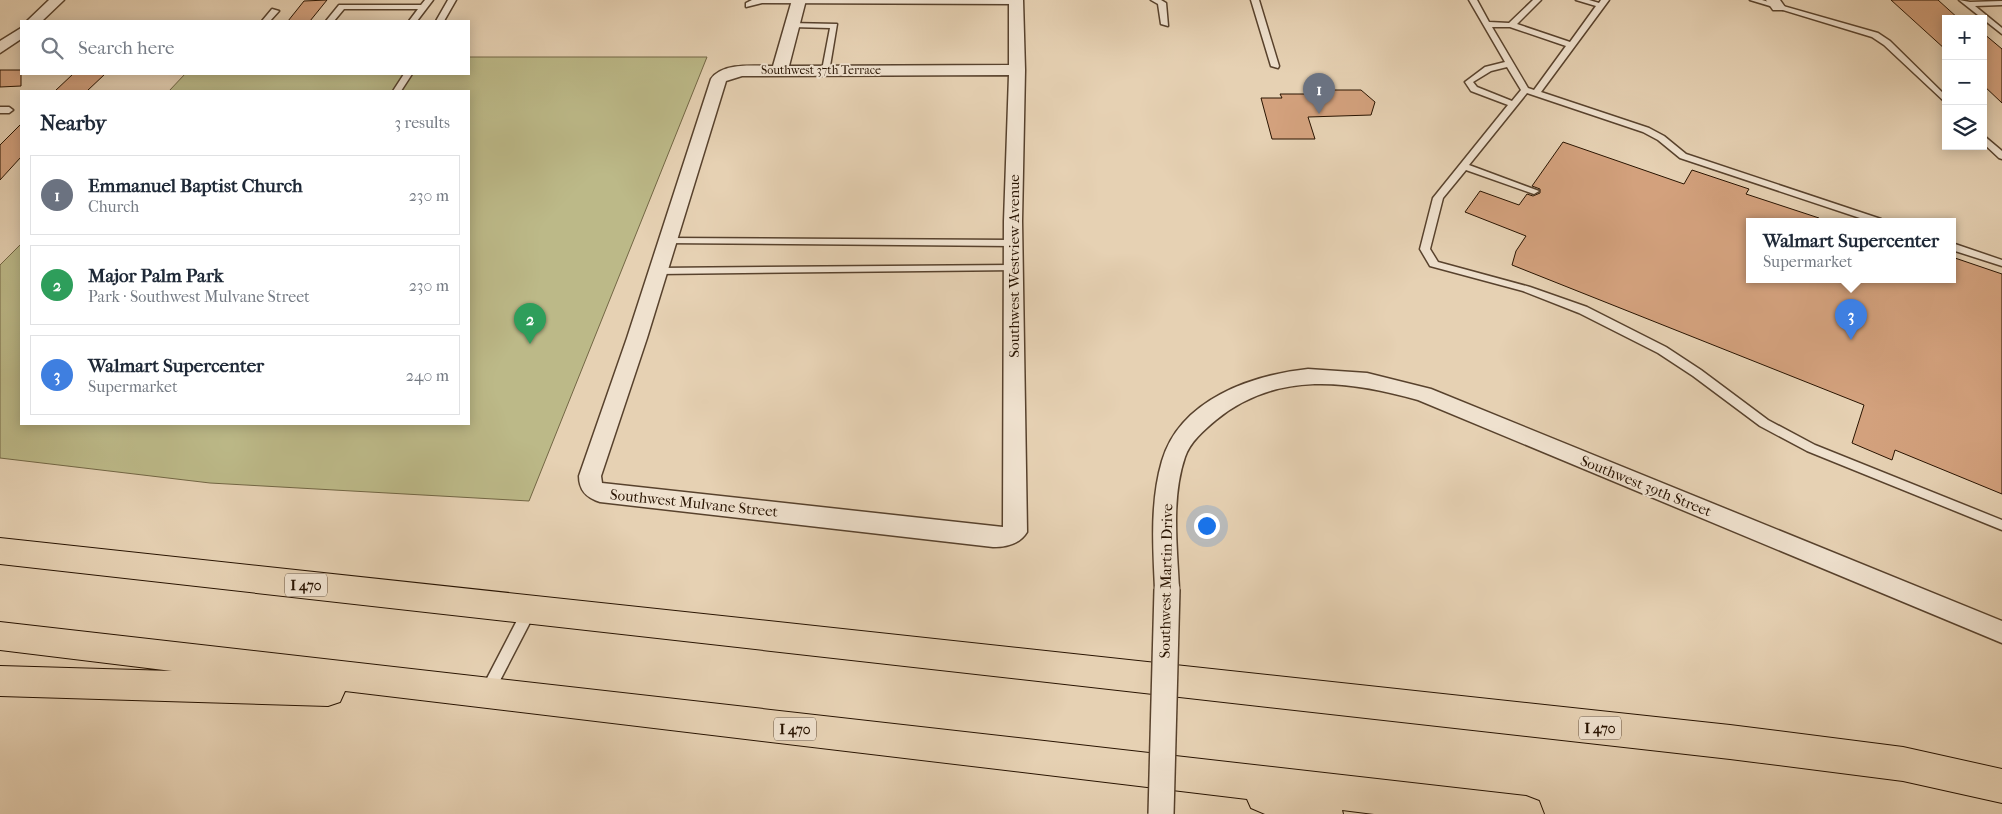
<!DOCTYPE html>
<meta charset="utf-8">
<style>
body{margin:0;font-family:"IM FELL French Canon",serif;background:#f6f6f7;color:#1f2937}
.controls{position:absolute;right:15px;top:15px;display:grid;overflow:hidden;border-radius:0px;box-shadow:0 2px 12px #0003}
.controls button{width:45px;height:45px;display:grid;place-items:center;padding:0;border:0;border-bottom:1px solid #e0e1e3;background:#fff;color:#1f2937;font:25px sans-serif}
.you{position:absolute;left:1206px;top:525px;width:18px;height:18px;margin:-12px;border:4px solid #fff;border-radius:50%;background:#1a73e8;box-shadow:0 0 0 8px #1a73e833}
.badge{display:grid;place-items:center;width:32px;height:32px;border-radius:50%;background:#111827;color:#fff;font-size:16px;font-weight:700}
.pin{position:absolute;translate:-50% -41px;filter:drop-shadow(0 1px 2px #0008)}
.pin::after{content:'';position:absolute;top:26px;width:18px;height:15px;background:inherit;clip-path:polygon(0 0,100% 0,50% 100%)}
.popup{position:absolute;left:1746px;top:218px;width:210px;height:65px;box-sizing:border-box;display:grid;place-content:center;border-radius:0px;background:#fff;filter:drop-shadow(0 1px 4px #0005);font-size:16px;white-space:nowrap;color:#747a83}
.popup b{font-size:19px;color:#1f2937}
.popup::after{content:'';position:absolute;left:50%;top:100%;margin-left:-10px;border:10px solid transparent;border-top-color:#fff}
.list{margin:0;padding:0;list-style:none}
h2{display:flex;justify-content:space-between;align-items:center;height:65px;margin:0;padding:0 20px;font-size:21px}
h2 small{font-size:16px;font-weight:400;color:#747a83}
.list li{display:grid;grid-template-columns:32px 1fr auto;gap:15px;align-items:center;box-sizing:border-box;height:80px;margin:0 10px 10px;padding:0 10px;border:1px solid #e0e1e3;border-radius:0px}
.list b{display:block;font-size:19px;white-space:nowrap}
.list p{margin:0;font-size:16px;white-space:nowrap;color:#747a83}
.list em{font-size:16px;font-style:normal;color:#747a83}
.icon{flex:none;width:28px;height:28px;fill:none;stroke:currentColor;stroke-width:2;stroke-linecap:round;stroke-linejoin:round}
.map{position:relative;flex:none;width:2002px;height:814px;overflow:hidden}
.search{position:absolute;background:#fff;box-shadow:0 2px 12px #0003;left:20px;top:20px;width:450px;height:55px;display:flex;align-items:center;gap:12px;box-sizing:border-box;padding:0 18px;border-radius:0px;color:#747a83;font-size:19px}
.panel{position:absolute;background:#fff;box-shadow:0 2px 12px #0003;left:20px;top:90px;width:450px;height:335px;border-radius:0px}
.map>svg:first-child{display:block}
.green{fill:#bcb988;stroke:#726644}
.building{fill:#d3a17d;stroke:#281300}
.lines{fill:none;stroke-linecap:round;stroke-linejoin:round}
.lane-casing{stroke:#58422d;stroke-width:3}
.street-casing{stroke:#58422d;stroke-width:3}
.highway-casing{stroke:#281300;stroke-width:2}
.lane{fill:#efe1ce;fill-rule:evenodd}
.street{fill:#efe1ce;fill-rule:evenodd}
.highway{fill:#e6d1b3;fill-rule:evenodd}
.street-bridge-casing{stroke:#58422d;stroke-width:28;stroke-linecap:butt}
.street-bridge{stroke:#efe1ce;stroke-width:25}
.labels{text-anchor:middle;stroke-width:4;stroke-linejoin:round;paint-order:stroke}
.far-street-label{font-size:12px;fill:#281300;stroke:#efe1ce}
.shield{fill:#efe1ce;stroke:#64513e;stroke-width:1}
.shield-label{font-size:14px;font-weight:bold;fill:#281300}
.street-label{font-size:15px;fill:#281300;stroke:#efe1ce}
</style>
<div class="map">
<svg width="2002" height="814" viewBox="0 0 2002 814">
<rect width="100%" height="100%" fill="#e6d1b3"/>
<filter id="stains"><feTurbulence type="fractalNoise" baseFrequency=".004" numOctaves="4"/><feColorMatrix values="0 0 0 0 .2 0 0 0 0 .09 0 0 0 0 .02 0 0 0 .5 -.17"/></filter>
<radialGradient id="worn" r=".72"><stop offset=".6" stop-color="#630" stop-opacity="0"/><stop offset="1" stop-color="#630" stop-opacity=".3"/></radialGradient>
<path class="green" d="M469,57h238l-178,444 -319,-18 -210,-25v-193l21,-21v180h448v-333h-300l16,-17h284z"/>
<path class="building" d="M327,0l-17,21h-22l16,-20z
M1891,0h47l21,19h-13v31z
M1983,33l19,16v54l-19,-18z
M0,70h21v16l-21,1z
M73,74h32l-18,17h-32z
M1318,90h43l14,12 -4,13 -63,2 7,22h-43l-11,-41h21l-2,-4h36z
M21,124v33l-21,23v-35z
M1563,142l121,42 8,-14 57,19 -3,5 73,24v3h-69v58h202v-22l50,17v220l-107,-44 -3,10 -40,-17 12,-38 -352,-140 4,-14 10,-15 -61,-24 15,-21 39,14 8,-11 6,2 7,-3v-4l-8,-3z"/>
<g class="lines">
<defs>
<path id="lane" d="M425,0h8l-16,21h-8l9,-12h-74l-10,12h-8l13,-16h82z
M448,0h8l-12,21h-8z
M752,0h265l3,2 -4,2 -254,-1 -16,4v-4z
M1151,0h10l5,3 2,23 -7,-2 -3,-20z
M1251,0h8l20,66 -1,2 -7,-2z
M1469,0h8l12,22 20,1 24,-23h8l-24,24 53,18 26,-36 -20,-6h13l10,3 2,-3h8l-68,92 108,36 15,8 22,18 195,65 2,2h-14l-189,-63 -22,-18 -15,-8 -116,-39 -58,72 70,26 -5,3 -3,-1 -65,-23 -23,28 -13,51 8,13 92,25 57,20 79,40 35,23 67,50 47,25 187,75v10l-195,-79 -47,-25 -67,-50 -35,-23 -79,-40 -56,-22 -93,-25 -10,-17 13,-51 75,-93 -37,-14 -6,-9 20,-15 20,-5zM1492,27h18l56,19 -32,44 -6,-2zM1507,67l14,23 -9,11 -35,-14 -4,-5 18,-11z
M1750,0h12l116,33 12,8 56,55v7l-62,-58 -12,-8z
M1959,0l11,2 32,-1v4l-27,1 27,22v6z
M272,9l7,2 -9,10h-8z
M789,23l48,1 -8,48 -7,-2 8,-42 -38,-1 -4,-2z
M404,74h8l-11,17h-8z
M0,107h9l4,3 -4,3h-9z
M1983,135l19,16v8l-3,-1 -16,-15z
M667,238l346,2 5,3 -5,3 -349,-3 -2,-2 2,-2z
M1952,243l50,17v6l-50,-16z
M1013,265l4,1 1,2 -1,2 -359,4 -5,-3 5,-3z
M530,603l5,2 2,4 -44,85 -5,2 -5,-2 -2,-4 2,-4 42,-81z"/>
<path id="street" d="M49,0h15l-22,21h-15z
M792,0h14l-17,66 220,-1v-65h14l2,70 -3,151 5,311c-7,12 -21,15 -34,15l-393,-45c-13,-4 -21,-11 -21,-26l48,-138 84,-259c12,-17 44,-13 62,-13zM1009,75l-5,146 -1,306 -401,-44 -1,-7 46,-138 79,-257 16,-5z
M1766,0h14l5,7 -2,3h-10z
M21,28v11l-21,14v-12z
M1308,369l59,4 64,16 571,232v22l-584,-243c-71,-20 -142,-29 -202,20 -12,10 -26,22 -31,37 -14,41 -8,89 -6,132l-3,7 -9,3 -9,-3 -3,-7c-2,-43 -5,-87 7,-128 18,-62 90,-86 146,-92z"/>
<path id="highway" d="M0,538l1730,187 173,22 99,22v34l-99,-22 -173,-22 -1730,-195z
M0,622l1526,174 13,5 5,13h-170l-32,-4 1,4h-78l-14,-6 -4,-9 -902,-108 -5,11 -12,4 -328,-10v-30l172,5 -172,-21z"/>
</defs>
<use href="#lane" class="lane-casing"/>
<use href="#street" class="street-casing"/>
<use href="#highway" class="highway-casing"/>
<use href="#lane" class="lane"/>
<use href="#street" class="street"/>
<use href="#highway" class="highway"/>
<defs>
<path id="street-bridge" d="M1161,814l6,-225"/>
</defs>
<use href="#street-bridge" class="street-bridge-casing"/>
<use href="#street-bridge" class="street-bridge"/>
</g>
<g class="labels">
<g class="far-street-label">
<text x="821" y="74">Southwest 37th Terrace</text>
</g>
<g class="shield">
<rect x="285" y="573.5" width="42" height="23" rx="4"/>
<rect x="1579" y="716.5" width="42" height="23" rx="4"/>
<rect x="774" y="717.5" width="42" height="23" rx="4"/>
</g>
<g class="shield-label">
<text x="306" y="590">I 470</text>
<text x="1600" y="733">I 470</text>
<text x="795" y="734">I 470</text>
</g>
<g class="street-label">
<text transform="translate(1014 266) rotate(-90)" y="5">Southwest Westview Avenue</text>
<text transform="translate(1646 486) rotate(22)" y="5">Southwest 39th Street</text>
<text transform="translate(694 503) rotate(6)" y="5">Southwest Mulvane Street</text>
<text transform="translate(1166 581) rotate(-89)" y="5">Southwest Martin Drive</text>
</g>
</g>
<rect width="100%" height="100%" filter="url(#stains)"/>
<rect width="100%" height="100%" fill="url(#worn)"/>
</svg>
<div class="controls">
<button>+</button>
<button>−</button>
<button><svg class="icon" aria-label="layers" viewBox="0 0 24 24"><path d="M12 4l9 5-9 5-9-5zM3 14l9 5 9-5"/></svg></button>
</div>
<div class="you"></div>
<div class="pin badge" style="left:1319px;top:114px;background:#6b7280">1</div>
<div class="pin badge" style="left:530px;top:344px;background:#2e9e5b">2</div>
<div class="pin badge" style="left:1851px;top:340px;background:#3f7fe0">3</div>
<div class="popup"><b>Walmart Supercenter</b>Supermarket</div>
<div class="search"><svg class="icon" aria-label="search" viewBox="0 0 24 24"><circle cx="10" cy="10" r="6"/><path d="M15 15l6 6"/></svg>Search here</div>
<section class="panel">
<h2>Nearby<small>3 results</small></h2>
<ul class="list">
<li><span class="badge" style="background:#6b7280">1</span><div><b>Emmanuel Baptist Church</b><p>Church</p></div><em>230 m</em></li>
<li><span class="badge" style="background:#2e9e5b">2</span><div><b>Major Palm Park</b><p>Park · Southwest Mulvane Street</p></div><em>230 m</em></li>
<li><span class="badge" style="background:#3f7fe0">3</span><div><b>Walmart Supercenter</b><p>Supermarket</p></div><em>240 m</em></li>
</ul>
</section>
</div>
